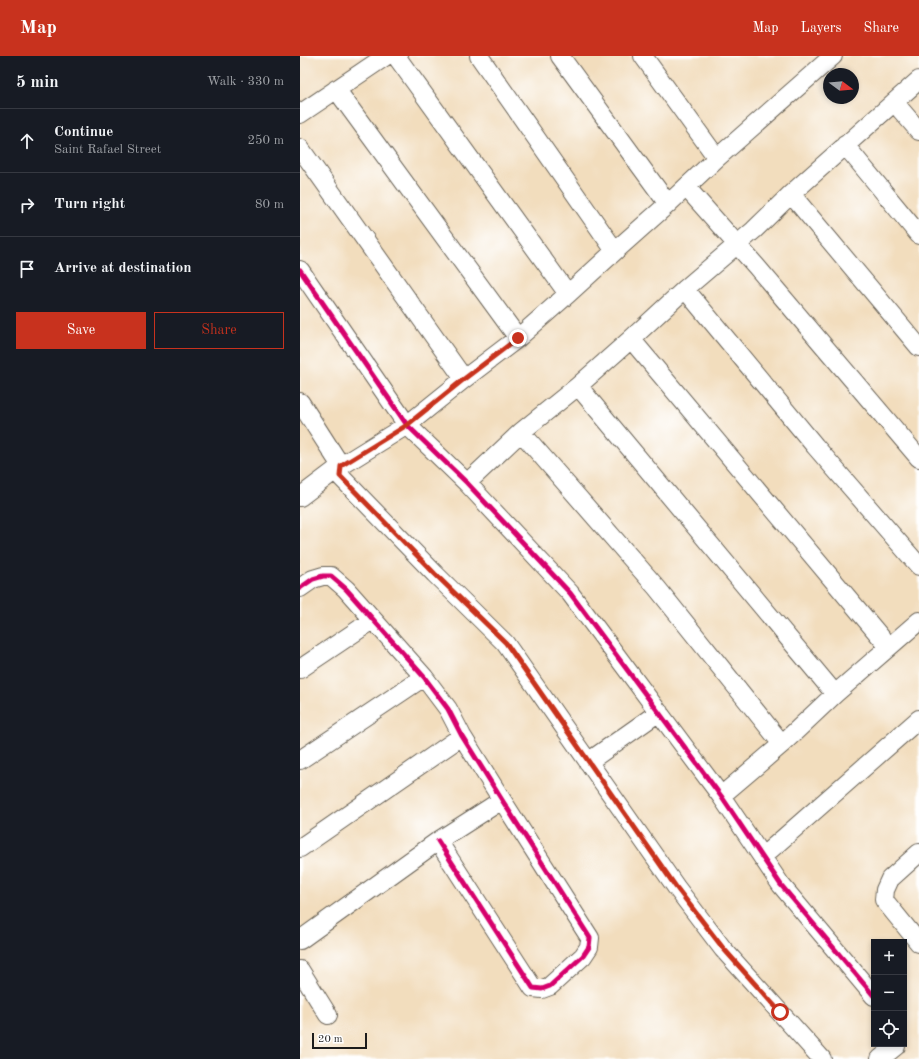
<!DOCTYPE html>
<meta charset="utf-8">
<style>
body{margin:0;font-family:"Old Standard TT",serif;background:#242831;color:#f1f3f6}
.controls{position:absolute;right:12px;bottom:12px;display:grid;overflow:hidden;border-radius:0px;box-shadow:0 2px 6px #0003}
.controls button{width:36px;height:36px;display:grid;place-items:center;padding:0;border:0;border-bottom:1px solid #363941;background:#171b24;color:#f1f3f6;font:20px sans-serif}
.compass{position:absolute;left:523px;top:12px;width:36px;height:36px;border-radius:50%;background:#171b24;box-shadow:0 2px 6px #0003;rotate:106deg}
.scale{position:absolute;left:12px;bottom:10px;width:55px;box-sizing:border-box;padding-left:4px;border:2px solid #1c1c1c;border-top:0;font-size:11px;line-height:14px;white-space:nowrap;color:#1c1c1c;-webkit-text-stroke:3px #fff;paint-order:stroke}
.stop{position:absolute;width:12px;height:12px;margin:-9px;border:3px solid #c8321e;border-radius:50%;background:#fff}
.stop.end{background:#c8321e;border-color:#fff;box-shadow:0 1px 4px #0008}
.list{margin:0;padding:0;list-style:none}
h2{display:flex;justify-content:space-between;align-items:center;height:52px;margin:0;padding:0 16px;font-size:17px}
h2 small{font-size:13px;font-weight:400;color:#9ea1a6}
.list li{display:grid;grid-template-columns:26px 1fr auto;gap:12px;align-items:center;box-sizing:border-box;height:64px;padding:0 16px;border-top:1px solid #363941}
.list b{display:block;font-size:15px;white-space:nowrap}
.list p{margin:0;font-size:13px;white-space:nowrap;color:#9ea1a6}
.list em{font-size:13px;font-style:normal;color:#9ea1a6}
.actions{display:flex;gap:8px;padding:12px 16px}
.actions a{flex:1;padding:9px 0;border:1px solid #c8321e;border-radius:0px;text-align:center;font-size:14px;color:#c8321e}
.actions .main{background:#c8321e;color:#fff}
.icon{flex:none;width:22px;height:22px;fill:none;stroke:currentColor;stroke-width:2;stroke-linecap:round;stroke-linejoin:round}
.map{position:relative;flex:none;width:619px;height:1003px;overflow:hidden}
header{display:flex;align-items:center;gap:24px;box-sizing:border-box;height:56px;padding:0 20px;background:#c8321e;color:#fff}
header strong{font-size:19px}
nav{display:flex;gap:22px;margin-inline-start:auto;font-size:14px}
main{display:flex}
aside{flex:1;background:#171b24}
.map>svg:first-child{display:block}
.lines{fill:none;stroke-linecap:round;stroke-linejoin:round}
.minor-casing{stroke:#676054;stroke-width:20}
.minor{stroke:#fff;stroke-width:18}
.cycleway-casing{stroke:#fff;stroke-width:8}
.cycleway{stroke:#d6006c;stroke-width:5}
.route{stroke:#c8321e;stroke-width:5}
</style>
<header>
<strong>Map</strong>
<nav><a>Map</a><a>Layers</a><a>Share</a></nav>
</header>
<main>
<aside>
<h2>5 min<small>Walk · 330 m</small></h2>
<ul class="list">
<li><svg class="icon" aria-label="ahead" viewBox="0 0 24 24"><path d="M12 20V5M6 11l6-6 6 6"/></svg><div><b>Continue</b><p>Saint Rafael Street</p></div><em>250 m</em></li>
<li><svg class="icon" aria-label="right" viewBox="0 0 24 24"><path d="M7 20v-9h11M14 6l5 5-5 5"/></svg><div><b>Turn right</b></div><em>80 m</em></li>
<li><svg class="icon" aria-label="arrive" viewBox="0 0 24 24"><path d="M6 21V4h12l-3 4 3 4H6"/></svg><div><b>Arrive at destination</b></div></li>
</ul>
<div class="actions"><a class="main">Save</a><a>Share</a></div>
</aside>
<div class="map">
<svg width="619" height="1003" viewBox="0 0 619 1003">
<rect width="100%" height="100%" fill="#fff"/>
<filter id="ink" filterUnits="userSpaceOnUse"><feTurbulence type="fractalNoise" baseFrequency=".025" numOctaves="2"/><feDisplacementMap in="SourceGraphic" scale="8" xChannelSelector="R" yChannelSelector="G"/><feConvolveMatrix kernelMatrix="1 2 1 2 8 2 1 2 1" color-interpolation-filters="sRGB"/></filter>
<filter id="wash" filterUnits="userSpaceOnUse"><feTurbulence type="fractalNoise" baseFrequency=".012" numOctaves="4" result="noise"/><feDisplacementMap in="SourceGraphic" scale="16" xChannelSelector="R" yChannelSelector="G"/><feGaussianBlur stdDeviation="0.9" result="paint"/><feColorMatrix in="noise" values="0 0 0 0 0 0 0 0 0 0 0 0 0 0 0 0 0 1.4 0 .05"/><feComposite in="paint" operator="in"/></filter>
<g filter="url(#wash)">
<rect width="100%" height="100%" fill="#f2ddbd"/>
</g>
<g filter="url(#ink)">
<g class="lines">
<defs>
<path id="minor" d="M96,0l172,238
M179,0l136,195
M260,0l108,148
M343,0l74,102
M36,33l182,249
M594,46l25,29
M0,58l86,-58
M545,89l74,90
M0,92l164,231
M386,131l70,79 163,192
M491,138l128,153
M0,214l107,155 60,58 103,110 151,203 60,89 93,111
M385,233l130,157 104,120
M331,283l258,308
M278,330l257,308
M0,346l41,64 -1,10 95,98 70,69 171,244 47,62 99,110
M221,376l136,156 125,156
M167,427l54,-51 57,-46 53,-47 54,-50 69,-59 37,-36 128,-114
M0,441l41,-31 66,-41 57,-46 54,-41 50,-44 47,-43 53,-47 49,-46 116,-102
M0,532l13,-9 10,-3h8l15,13 78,88 24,32 14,27 40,64 88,138 -1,9 -6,9 -33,30 -8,3 -9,-1 -95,-147
M0,613l73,-49
M0,704l124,-83
M288,706l71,-50
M421,740l61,-52 53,-50 84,-73
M0,792l162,-112
M619,797l-29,26 -5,11 -1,10 35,43
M462,801l157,-138
M0,884l138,-99 64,-41
M0,914l28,45
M580,1003l16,-13v-2"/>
</defs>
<use href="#minor" class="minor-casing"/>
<use href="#minor" class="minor"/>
<defs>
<path id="cycleway" d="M0,214l107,155 60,58 103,110 151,203 60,89 93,111
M0,532l13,-9 10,-3h8l15,13 78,88 24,32 14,27 40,64 88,138 -1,9 -6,9 -33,30 -8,3 -9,-1 -95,-147"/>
</defs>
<use href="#cycleway" class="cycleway-casing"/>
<use href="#cycleway" class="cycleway"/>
</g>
</g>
<g class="lines" filter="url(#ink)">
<path class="route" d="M218,282l-54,41 -57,46 -66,41 -1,10 95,98 71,69 170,244 47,61 57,64"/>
</g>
</svg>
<div class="controls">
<button>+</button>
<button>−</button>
<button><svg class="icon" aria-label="locate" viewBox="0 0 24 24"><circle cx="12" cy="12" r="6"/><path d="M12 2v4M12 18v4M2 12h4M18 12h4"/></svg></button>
</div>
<svg class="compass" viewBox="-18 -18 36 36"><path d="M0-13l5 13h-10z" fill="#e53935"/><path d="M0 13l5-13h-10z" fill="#9ea1a6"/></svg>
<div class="scale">20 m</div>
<div class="stop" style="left:480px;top:956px"></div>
<div class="stop end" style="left:218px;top:282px"></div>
</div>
</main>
